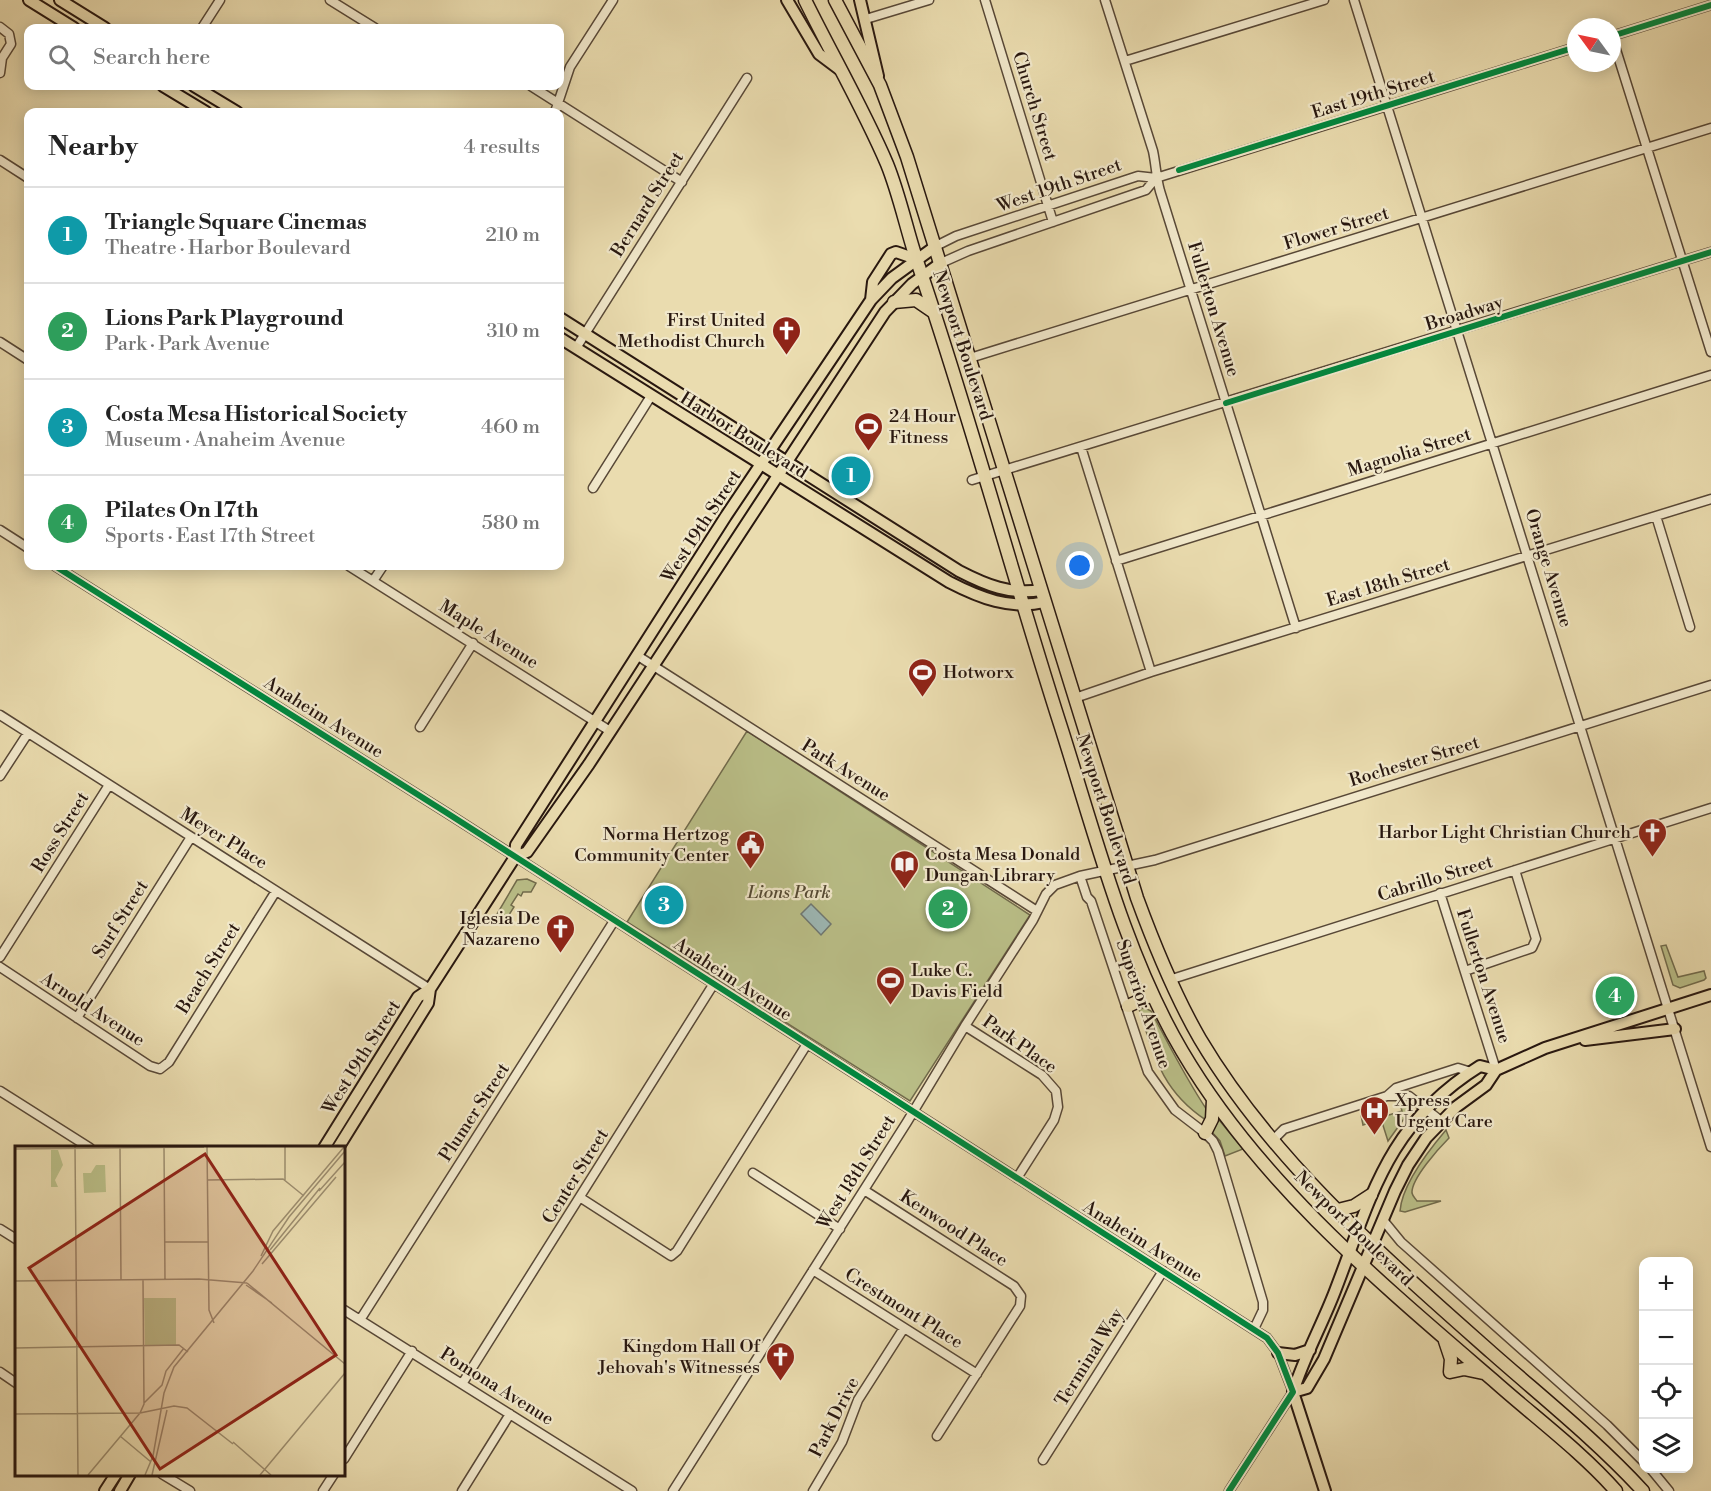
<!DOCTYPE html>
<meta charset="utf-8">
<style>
body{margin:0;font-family:"Libre Bodoni",serif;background:#f2f2f2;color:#222}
.controls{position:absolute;right:18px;bottom:18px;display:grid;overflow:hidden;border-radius:12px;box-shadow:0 3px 15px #0003}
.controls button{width:54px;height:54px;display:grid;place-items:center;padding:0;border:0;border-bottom:2px solid #e0e0e0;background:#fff;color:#222;font:30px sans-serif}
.compass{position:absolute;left:1567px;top:18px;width:54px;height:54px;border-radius:50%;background:#fff;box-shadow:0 3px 15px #0003;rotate:303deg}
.you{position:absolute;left:1080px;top:566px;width:21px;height:21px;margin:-15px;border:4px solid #fff;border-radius:50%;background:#1a73e8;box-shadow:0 0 0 9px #1a73e833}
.badge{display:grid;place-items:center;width:39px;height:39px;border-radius:50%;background:#8f2418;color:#fff;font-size:20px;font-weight:700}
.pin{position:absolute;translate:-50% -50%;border:3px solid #fff;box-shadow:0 2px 6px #0006}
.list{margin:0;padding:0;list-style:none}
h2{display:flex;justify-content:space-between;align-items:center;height:78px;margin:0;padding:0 24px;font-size:26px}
h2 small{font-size:20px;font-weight:400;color:#767676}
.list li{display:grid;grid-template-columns:39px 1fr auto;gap:18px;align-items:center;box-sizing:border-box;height:96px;padding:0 24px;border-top:2px solid #e0e0e0}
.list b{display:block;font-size:22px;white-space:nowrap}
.list p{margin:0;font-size:20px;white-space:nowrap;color:#767676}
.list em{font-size:20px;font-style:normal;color:#767676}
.icon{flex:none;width:33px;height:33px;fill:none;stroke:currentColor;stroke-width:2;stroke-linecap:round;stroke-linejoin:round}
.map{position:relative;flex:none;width:1711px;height:1491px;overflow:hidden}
.search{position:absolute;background:#fff;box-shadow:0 3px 15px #0003;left:24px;top:24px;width:540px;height:66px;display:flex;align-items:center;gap:15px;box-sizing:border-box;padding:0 21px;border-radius:12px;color:#767676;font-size:22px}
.panel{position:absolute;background:#fff;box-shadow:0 3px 15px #0003;left:24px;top:108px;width:540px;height:462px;border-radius:12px}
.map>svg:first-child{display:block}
.green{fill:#babf88;stroke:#716b4c;stroke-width:1.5}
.water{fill:#9db9b7;stroke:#6e7874;stroke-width:1.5}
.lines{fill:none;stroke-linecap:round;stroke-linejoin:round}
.minor-casing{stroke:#584837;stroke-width:11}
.major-casing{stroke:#28170f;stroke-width:14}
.highway-casing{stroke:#28170f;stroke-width:15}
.minor{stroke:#f1e8cb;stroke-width:8}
.major{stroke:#eadcaf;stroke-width:10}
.highway{stroke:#eadcaf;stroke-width:12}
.cycleway-casing{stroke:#f1e8cb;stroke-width:10}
.cycleway{stroke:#00873e;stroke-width:6}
.labels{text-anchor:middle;stroke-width:4.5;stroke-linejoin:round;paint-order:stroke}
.street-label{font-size:18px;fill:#28170f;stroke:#f1e8cb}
.poi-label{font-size:18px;fill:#28170f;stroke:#f1e8cb;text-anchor:end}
.park-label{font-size:18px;font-style:italic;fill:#544933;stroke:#f1e8cb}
.inset-road{fill:none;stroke:#9c8d6f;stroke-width:1.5}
.view{fill:#8f2418;fill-opacity:0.15;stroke:#8f2418;stroke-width:3}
.inset-edge{fill:none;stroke:#28170f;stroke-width:3}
</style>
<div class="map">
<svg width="1711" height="1491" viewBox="0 0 1711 1491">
<rect width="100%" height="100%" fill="#eadcaf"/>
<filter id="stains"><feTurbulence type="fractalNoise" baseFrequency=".00333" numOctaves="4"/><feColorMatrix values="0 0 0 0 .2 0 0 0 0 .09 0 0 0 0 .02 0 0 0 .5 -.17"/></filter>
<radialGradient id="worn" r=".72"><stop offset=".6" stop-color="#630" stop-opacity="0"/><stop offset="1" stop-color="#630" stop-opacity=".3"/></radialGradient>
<path class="green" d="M747,731l283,184 -120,186 -283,-179z
M527,879l9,4 -5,9h-8l-2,4 -3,-2 -7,11 3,2 -7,11 -3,1 -7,-5 20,-34z
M1666,945l12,32 26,-6 2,7 -2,2 -24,8 -7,-3 -12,-39z
M1145,1008l6,3c18,34 35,68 56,99l-1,10c-44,-29 -52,-64 -67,-111z
M1404,1102l6,2 1,5 -23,32 -7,-22 -18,6 -2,-10 16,-5 2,8 23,-7 -2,-8z
M1215,1115l28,34 -18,7 -5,-15 -10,-11z
M1446,1130l3,8c-10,10 -38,41 -37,55 1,4 3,5 5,8h24l-36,11 -5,-1c2,-27 29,-61 46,-81z"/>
<path class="water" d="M811,904l20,20 -10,11 -20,-21z"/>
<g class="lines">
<defs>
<path id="minor" d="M330,0l45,28
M985,0l68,222
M1105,0l48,151c3,14 3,26 7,40l136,437
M1354,0l357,1147
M866,19l63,-19
M0,27l9,7 2,10 -9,14 -2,15
M202,28l18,-28
M1612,36l99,-31
M1612,37l99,315
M1125,61l199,-61
M531,86l151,96
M555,112l15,-45 43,-67
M0,160l28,18
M936,246l20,-10 182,-60 18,2 420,-131
M941,263l27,-12 178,-61 10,-12
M0,342l28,18
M576,348l171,-270
M970,358l741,-230
M1081,447l70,225
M972,480l739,-228
M593,488l58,-92
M1656,516l34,111
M0,530l28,18
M1116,561l595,-186
M55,566l392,247 820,525 11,15 15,39 -64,99
M349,566l261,165
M373,581l10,-15
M638,656l399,255
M1075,698l76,-26 560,-173
M0,715l430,274
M420,727l53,-84
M0,776l28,-43
M1080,876l7,21 4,4 57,171 27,38 30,23 8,8 5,10 45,151v8l-9,19
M1440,893l56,177
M0,957l109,-172
M0,967l150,99 10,3 9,-7 107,-171
M1465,971l67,-23 4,-9 -21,-69
M1169,980l542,-172
M77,1018l114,-181
M965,1026l77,49 14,16 2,16 -4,13 -37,58
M0,1091l90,57
M1387,1096h22l32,25
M1273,1140l11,-11 103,-33 9,-8 62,-20 13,4
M753,1173l87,56
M864,1190l150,96 7,10 -1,10 -83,130
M581,1198l90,58 6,-5 130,-207
M1383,1220l18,22 206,183 37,37
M0,1229l16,10
M813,1270l164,104
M344,1310l288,181
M360,1320l254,-399
M0,1372l16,11
M462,1384l251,-399
M344,1459l68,-108
M1043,1460l120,-189
M1650,1468l19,23
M162,1474l28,17
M323,1491l11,-17
M462,1491l48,-77
M673,1491l234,-369 58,-96 68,-106 13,-26 9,-9 25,-9 75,-16 556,-175
M813,1491l29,-49 16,-42 46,-72"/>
<path id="major" d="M29,0l45,28
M60,0l45,28
M787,0l32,54 20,15
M860,0l18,76
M163,86l43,26
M194,86l43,26
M871,300l2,-18 18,-28 5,-2 20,7
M560,318l399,253c27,14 51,24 82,19
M560,338l389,244c31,16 61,28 96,20
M515,857l12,-5 62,-88 296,-452 27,-28 29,-21
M1585,1040l90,-11
M324,1148l94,-151 12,-8
M338,1148l90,-145 2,-14 85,-132 1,-12 210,-329 145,-216 21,-22 44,-32
M1278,1353l17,2 15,-5
M1293,1392l14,-4 17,-29 71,-168 13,-26 18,-27 30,-31 30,-22 10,-15 49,-22 166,-53
M1293,1392c11,-35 29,-67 42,-101 37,-96 52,-167 145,-225l16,4
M1293,1392l32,99
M105,1491l11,-17
M120,1491l10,-17"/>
<path id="highway" d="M805,0c27,55 58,108 82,164 13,32 20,68 31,100 52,152 93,307 142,460 34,106 65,231 122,327 77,131 197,231 311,329 39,35 89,72 123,111
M835,0l45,85 27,72 230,741c18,49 37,96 63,141 73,123 186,220 292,314 51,45 105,88 151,138
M894,302l22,-2 19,13
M1128,1006l24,-11
M1205,1133l7,-14 1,-19
M1338,1210l16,-4 17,-11
M1445,1341l6,18 -1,13 14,-3 19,4"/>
</defs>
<use href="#minor" class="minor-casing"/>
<use href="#major" class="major-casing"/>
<use href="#highway" class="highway-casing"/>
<use href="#minor" class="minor"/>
<use href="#major" class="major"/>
<use href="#highway" class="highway"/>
<defs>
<path id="cycleway" d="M1612,36l99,-31
M1179,170l397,-123
M1226,403l485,-151
M55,566l392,247 820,525 11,15 15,39 -64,99"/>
</defs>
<use href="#cycleway" class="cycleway-casing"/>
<use href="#cycleway" class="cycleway"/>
</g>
<defs>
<symbol id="church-pin" viewBox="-11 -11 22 30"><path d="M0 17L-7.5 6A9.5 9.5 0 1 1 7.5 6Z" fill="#8f2418" stroke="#f1e8cb"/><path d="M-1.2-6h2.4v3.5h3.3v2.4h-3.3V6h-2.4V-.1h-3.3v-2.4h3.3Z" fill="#fff"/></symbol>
<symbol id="stadium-pin" viewBox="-11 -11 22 30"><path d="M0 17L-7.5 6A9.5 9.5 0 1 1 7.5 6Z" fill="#8f2418" stroke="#f1e8cb"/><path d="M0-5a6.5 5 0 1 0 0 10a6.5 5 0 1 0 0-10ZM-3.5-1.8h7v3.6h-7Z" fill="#fff"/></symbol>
<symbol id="civic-pin" viewBox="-11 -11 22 30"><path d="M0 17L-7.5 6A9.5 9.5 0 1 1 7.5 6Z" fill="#8f2418" stroke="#f1e8cb"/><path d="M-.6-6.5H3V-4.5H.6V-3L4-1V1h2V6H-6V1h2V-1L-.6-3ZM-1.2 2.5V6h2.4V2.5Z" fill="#fff"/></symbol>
<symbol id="library-pin" viewBox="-11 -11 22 30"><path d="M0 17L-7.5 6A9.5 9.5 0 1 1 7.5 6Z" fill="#8f2418" stroke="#f1e8cb"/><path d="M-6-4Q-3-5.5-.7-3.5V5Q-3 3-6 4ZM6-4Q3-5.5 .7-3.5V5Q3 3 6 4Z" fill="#fff"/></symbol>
<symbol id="hospital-pin" viewBox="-11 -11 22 30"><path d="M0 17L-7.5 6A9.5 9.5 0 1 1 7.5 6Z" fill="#8f2418" stroke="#f1e8cb"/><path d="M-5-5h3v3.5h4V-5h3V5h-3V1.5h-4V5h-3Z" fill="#fff"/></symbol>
</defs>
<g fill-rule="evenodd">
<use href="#church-pin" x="770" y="314" width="33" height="45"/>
<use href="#stadium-pin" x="852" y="410" width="33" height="45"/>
<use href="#stadium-pin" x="906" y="656" width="33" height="45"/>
<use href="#church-pin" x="1636" y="816" width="33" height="45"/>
<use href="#civic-pin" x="734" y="828" width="33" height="45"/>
<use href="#library-pin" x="888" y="848" width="33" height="45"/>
<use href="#church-pin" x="544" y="912" width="33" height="45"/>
<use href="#stadium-pin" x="874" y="964" width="33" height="45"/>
<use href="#hospital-pin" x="1358" y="1094" width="33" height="45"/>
<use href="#church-pin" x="764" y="1340" width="33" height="45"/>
</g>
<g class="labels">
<g class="street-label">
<text transform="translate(1373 94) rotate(-17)" y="6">East 19th Street</text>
<text transform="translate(1035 106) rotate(73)" y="6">Church Street</text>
<text transform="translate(1059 185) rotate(-19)" y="6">West 19th Street</text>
<text transform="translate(647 204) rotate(-58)" y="6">Bernard Street</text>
<text transform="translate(1336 228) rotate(-17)" y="6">Flower Street</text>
<text transform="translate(1214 309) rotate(73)" y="6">Fullerton Avenue</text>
<text transform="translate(1464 313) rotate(-17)" y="6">Broadway</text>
<text transform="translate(963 345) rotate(72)" y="6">Newport Boulevard</text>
<text transform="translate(744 435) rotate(32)" y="6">Harbor Boulevard</text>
<text transform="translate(1409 452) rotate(-17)" y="6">Magnolia Street</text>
<text transform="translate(701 526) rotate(-57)" y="6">West 19th Street</text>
<text transform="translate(1549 568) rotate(73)" y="6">Orange Avenue</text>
<text transform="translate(1388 582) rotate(-17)" y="6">East 18th Street</text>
<text transform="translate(489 634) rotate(32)" y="6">Maple Avenue</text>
<text transform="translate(324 717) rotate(32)" y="6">Anaheim Avenue</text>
<text transform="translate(1414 761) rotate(-17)" y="6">Rochester Street</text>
<text transform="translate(846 770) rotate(32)" y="6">Park Avenue</text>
<text transform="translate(1106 809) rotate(72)" y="6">Newport Boulevard</text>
<text transform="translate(60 832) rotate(-58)" y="6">Ross Street</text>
<text transform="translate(224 838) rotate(32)" y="6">Meyer Place</text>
<text transform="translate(1435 878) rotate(-17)" y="6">Cabrillo Street</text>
<text transform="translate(120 919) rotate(-58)" y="6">Surf Street</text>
<text transform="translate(208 968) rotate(-58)" y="6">Beach Street</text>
<text transform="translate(1484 976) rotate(72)" y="6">Fullerton Avenue</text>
<text transform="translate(733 979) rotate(33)" y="6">Anaheim Avenue</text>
<text transform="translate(1144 1004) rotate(71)" y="6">Superior Avenue</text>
<text transform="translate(93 1009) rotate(33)" y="6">Arnold Avenue</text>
<text transform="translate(1020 1044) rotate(35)" y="6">Park Place</text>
<text transform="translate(361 1057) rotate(-58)" y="6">West 19th Street</text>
<text transform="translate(474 1112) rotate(-57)" y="6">Plumer Street</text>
<text transform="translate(856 1172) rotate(-58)" y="6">West 18th Street</text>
<text transform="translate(575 1176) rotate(-58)" y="6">Center Street</text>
<text transform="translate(954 1228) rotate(33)" y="6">Kenwood Place</text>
<text transform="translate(1354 1228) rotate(44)" y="6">Newport Boulevard</text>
<text transform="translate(1143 1241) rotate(32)" y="6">Anaheim Avenue</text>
<text transform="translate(904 1308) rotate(32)" y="6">Crestmont Place</text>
<text transform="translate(1089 1357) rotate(-58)" y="6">Terminal Way</text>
<text transform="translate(497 1386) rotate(32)" y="6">Pomona Avenue</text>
<text transform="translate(834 1417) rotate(-63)" y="6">Park Drive</text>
</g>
<g class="poi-label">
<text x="765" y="326">First United<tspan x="765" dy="21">Methodist Church</tspan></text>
<text x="889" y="422" text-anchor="start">24 Hour<tspan x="889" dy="21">Fitness</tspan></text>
<text x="943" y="678" text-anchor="start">Hotworx</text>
<text x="1631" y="838">Harbor Light Christian Church</text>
<text x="729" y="840">Norma Hertzog<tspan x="729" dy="21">Community Center</tspan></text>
<text x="925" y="860" text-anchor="start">Costa Mesa Donald<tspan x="925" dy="21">Dungan Library</tspan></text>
<text x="540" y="924">Iglesia De<tspan x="540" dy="21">Nazareno</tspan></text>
<text x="911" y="976" text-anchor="start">Luke C.<tspan x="911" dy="21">Davis Field</tspan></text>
<text x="1395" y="1106" text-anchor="start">Xpress<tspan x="1395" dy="21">Urgent Care</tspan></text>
<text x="760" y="1352">Kingdom Hall Of<tspan x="760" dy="21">Jehovah's Witnesses</tspan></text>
</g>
<g class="park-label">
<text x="789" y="898">Lions Park</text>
</g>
</g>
<g transform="translate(15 1146)">
<rect width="330" height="330" fill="#eadcaf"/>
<path d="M36,4h7l5,15 -8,15 3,7h-7zM81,19h9l1,27 -22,1 -1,-20h8zM129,152h32v47h-31z" fill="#babf88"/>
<path class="inset-road" d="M60,1l3,328M149,1l1,133M192,1l2,163 5,13M105,2l1,132M0,3l189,-2M192,34l76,-1 21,17M270,34v-33M304,45l26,-29M150,96h43M255,104l50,-62M246,110l12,-25 71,-84M247,118l74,-87M0,135l184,-2 48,4M232,137l98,81M231,139l26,18M0,202l164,-3 9,7M129,257l18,-18 4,-14 18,-23M125,267l34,-7 13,2 46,36M0,268l125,-1 4,-9 -1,-124M105,290l31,26M218,296l38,33M73,329l52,-62M130,329l8,-19 11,-63 10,-26 79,-96 36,-54 56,-66M137,329l15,-65M245,329l85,-102"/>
<path class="view" d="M190,8l131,201 -176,114 -131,-201z"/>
<rect width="330" height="330" class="inset-edge"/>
</g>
<rect width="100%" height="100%" filter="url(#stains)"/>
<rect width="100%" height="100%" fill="url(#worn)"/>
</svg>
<div class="controls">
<button>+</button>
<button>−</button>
<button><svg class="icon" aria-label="locate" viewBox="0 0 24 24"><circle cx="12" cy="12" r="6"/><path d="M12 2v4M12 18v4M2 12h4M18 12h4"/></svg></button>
<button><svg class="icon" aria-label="layers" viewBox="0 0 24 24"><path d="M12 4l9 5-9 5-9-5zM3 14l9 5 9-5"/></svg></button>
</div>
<svg class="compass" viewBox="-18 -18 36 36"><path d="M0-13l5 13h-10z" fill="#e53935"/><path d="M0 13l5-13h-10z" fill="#767676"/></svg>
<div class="you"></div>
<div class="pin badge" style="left:851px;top:476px;background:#0f9aa8">1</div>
<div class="pin badge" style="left:948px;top:909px;background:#2e9e5b">2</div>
<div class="pin badge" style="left:664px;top:905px;background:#0f9aa8">3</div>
<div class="pin badge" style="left:1615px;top:996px;background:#2e9e5b">4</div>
<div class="search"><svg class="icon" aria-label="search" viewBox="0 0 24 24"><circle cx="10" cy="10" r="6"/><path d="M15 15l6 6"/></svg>Search here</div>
<section class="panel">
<h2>Nearby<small>4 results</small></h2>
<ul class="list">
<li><span class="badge" style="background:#0f9aa8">1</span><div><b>Triangle Square Cinemas</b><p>Theatre · Harbor Boulevard</p></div><em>210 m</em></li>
<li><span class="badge" style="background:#2e9e5b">2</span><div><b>Lions Park Playground</b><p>Park · Park Avenue</p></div><em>310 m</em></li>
<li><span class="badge" style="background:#0f9aa8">3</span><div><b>Costa Mesa Historical Society</b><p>Museum · Anaheim Avenue</p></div><em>460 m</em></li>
<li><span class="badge" style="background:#2e9e5b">4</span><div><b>Pilates On 17th</b><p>Sports · East 17th Street</p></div><em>580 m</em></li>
</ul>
</section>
</div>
